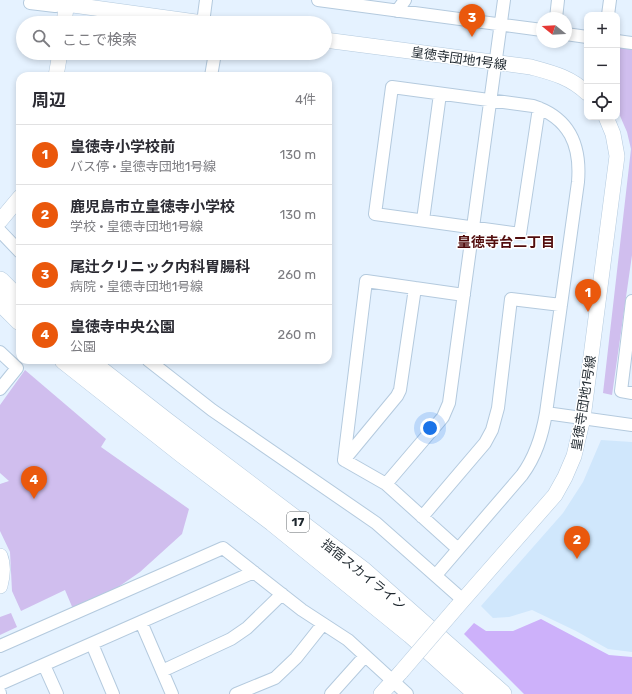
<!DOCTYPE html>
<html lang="ja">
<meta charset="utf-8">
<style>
body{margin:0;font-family:Rubik,"Noto Sans JP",sans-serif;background:#f7f7f7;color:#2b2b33}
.controls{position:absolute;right:12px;top:12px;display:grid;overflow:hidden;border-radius:8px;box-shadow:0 2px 6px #0003}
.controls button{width:36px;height:36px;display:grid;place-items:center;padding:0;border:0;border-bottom:1px solid #e1e1e2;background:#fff;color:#2b2b33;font:20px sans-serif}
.compass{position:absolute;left:536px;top:12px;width:36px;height:36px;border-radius:50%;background:#fff;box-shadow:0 2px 6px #0003;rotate:288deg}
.you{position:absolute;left:430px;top:428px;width:14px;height:14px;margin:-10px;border:3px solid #fff;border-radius:50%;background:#1a73e8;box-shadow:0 0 0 6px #1a73e833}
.badge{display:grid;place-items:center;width:26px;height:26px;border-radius:50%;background:#ea580c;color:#fff;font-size:13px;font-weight:700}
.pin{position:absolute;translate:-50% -33px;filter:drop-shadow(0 1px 2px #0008)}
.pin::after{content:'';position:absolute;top:21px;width:14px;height:12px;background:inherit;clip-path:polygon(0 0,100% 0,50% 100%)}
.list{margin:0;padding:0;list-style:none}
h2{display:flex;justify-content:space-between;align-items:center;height:52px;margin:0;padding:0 16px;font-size:17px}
h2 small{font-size:13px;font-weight:400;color:#7c7c81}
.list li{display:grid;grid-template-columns:26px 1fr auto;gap:12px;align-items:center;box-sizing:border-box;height:60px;padding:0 16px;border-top:1px solid #e1e1e2}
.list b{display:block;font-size:15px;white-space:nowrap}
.list p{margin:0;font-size:13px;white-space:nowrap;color:#7c7c81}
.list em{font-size:13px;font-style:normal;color:#7c7c81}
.icon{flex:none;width:22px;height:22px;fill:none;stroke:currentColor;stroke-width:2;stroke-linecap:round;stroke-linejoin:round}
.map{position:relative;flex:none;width:632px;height:694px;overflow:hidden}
.search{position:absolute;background:#fff;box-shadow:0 2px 6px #0003;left:16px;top:16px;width:316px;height:44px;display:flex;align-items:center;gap:10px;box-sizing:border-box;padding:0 14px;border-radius:22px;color:#7c7c81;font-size:15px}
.panel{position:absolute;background:#fff;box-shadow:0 2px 6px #0003;left:16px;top:72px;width:316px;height:292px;border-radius:12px}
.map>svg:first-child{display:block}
.built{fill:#d0e7fc}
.green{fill:#d0beee}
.forest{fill:#cdb1fa}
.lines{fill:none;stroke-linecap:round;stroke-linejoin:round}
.minor-casing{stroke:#b4cade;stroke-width:14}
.tertiary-casing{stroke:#b4cade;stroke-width:16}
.primary-casing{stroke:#b4cade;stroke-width:20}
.minor{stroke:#fff;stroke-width:12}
.tertiary{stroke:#fff;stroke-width:15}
.primary{stroke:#fff;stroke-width:19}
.tertiary-bridge-casing{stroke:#b4cade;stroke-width:16;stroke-linecap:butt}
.tertiary-bridge{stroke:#fff;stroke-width:15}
.labels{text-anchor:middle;stroke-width:3;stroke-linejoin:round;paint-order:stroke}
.shield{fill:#fff;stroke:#62686d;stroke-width:1}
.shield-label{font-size:12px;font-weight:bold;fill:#1e272e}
.street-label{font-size:13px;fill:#1e272e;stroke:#fff}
.neighbourhood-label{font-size:14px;font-weight:bold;fill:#520d0d;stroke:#fff}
</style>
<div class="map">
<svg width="632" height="694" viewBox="0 0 632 694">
<rect width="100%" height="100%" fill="#e5f2ff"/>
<path class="built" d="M601,440l31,2v210l-24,-3 -32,-18 -44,-21 -23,7 -16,1 -12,-12 82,-93 20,-31z"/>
<path class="green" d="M617,47l15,2v206l-20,140 -9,-2 28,-244 -4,-17 -10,-23z
M25,370l81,69 -5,8 88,62 -7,25 -42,38 -32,22 -35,15 -8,-19 -44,21 -9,-20 -2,-39 -10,-21v-47l9,-3 -9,-8v-68z
M11,613l6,14 -17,8v-18z"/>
<path class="forest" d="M541,619l68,36 23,2v37h-108l-60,-60 10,-11 12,8h27z"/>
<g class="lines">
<defs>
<path id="minor" d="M318,0l224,30
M30,3l25,3 11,-2
M397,11l8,-11
M608,15l2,-15
M556,18l2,-18
M203,23l3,-23
M566,34l21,3
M617,41l15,2
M211,76l4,-23
M423,220l17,-126
M0,231l20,21
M632,301l-11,90 11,2
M0,352l17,16 -17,21
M148,360l64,50 164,113 87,77
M546,413l86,12
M344,460l53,-64 3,-6 15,-102
M386,484l52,-61 5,-6 6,-14 55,-403
M422,517l63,-74 7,-13 6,-22 13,-109 50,6
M458,549l-72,-65 -42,-24 22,-179 98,14
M436,575l86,-100c14,-19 20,-39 24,-62l32,-231c3,-36 -8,-64 -45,-76l-141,-19 -17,127 145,20 19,-126
M141,622l31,72
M92,644l21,50
M0,646l223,-98 79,62 46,30 59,54
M44,665l13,29
M162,671l69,-32 16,-11 35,-34
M0,684l254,-112
M0,693v1
M236,694l39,-16 21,-20 27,-34
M331,694l34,-38"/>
<path id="tertiary" d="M66,4l137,19
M64,23l3,-23
M325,40l206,27c22,6 39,10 56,26
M56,76l4,-23
M0,221l20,-24
M0,556c4,10 3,19 0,30
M456,608l99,-113 10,-18 9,-21 9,-38 34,-262 -4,-22 -7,-17
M381,694l20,-22"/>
<path id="primary" d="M0,281l20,20
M0,301l20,20
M64,360l119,94 90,68 138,112 67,60
M87,360l78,61 198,150 139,123"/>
</defs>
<use href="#minor" class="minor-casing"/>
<use href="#tertiary" class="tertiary-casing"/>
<use href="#primary" class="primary-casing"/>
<use href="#minor" class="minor"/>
<use href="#tertiary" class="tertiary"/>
<use href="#primary" class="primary"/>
<defs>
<path id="tertiary-bridge" d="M401,672l55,-64"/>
</defs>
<use href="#tertiary-bridge" class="tertiary-bridge-casing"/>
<use href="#tertiary-bridge" class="tertiary-bridge"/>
</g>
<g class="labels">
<rect class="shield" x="287" y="512" width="22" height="20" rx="3"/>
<g class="shield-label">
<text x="298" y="526">17</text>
</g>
<g class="street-label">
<text transform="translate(459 58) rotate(8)" y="5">皇徳寺団地1号線</text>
<text transform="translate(583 403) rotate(-81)" y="5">皇徳寺団地1号線</text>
<text transform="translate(364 574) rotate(39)" y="5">指宿スカイライン</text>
</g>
<g class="neighbourhood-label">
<text x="506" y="247">皇徳寺台二丁目</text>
</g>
</g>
</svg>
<div class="controls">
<button>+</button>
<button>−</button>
<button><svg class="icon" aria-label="locate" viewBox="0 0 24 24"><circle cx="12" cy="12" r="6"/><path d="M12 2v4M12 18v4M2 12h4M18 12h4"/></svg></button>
</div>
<svg class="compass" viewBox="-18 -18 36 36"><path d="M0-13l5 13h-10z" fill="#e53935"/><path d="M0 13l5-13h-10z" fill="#7c7c81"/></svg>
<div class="you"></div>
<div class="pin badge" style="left:588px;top:312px">1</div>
<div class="pin badge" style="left:577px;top:559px">2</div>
<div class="pin badge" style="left:472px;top:37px">3</div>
<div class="pin badge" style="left:34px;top:499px">4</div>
<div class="search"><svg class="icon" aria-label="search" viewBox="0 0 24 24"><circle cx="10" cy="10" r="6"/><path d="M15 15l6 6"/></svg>ここで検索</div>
<section class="panel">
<h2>周辺<small>4件</small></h2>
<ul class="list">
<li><span class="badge">1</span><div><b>皇徳寺小学校前</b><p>バス停 · 皇徳寺団地1号線</p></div><em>130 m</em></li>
<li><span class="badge">2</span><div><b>鹿児島市立皇徳寺小学校</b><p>学校 · 皇徳寺団地1号線</p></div><em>130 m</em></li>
<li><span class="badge">3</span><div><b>尾辻クリニック内科胃腸科</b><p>病院 · 皇徳寺団地1号線</p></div><em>260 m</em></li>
<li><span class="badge">4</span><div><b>皇徳寺中央公園</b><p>公園</p></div><em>260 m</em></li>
</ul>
</section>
</div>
